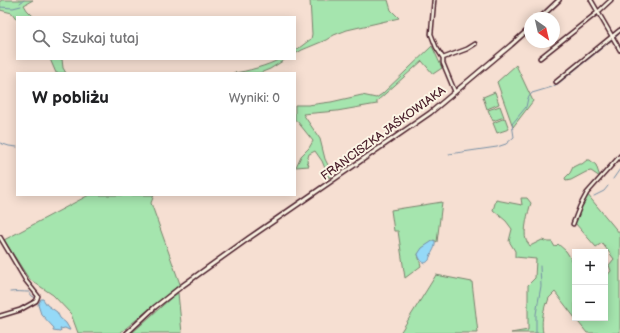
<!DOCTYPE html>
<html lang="pl">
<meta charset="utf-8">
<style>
body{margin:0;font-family:"Balsamiq Sans",sans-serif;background:#f6f6f6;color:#202124}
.controls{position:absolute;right:12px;bottom:12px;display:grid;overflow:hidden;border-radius:0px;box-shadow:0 2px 10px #0003}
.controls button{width:36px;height:36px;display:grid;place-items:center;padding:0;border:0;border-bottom:1px solid #e0e0e0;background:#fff;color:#202124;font:20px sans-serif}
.compass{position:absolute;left:524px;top:12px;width:36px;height:36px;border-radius:50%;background:#fff;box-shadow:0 2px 10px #0003;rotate:146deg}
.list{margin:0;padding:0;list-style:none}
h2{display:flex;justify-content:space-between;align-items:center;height:52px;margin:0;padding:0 16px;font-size:17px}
h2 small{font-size:13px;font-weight:400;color:#757577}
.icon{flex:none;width:22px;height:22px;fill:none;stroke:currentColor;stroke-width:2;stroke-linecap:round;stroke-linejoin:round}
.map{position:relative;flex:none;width:620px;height:333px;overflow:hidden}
.search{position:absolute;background:#fff;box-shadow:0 2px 10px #0003;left:16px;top:16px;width:280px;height:44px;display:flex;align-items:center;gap:10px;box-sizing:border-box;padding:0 14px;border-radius:0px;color:#757577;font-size:15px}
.panel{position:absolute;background:#fff;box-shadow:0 2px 10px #0003;left:16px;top:72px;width:280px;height:124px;border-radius:0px}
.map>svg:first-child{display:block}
.green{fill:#a5e5ae;stroke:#78826c}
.water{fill:#95d9f7;stroke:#778fa5}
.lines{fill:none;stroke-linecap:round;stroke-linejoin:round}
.stream{stroke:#778fa5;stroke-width:1}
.minor-casing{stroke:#4a1f2b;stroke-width:5.5}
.tertiary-casing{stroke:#4a1f2b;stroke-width:6}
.minor{stroke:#fcf5e5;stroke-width:2.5}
.tertiary{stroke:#fcf5e5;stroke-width:3}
.labels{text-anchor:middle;stroke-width:4;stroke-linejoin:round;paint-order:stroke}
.street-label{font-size:12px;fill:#4a1f2b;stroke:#fcf5e5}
</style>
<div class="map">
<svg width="620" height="333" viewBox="0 0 620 333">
<rect width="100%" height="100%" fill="#f6dfd2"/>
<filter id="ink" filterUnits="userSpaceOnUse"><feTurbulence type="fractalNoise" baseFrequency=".025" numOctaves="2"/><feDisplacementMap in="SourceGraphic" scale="8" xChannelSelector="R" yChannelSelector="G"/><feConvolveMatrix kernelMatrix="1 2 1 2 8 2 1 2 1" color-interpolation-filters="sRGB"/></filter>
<g filter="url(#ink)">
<path class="green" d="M2,0h31l-9,5 3,5 7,7h-17v3l-5,-7 -12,-3v-9z
M310,0h78l3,10 8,8 -52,12 -13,5 -8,5 -24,10 -7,4v-3l16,-12 1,-5z
M432,46l10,22 -9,6 -11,-13 -45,40v3l-40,7 -34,3 17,25 5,20 8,16 -4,3 -7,-17 -7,-10 -6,3 -2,7 2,5 -13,1 5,-11 8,-8 4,-7 -16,-20h-2v-16h13l23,-3 31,-7 14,3 6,-4z
M50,59h12l1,9 3,5h-10z
M280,59h6l-16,10 -10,4h-27c13,-1 36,-8 47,-14z
M516,65l17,36 -20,26 -16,-45z
M495,92l4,12 -12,5 -4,-12z
M500,106l4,11 -11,4 -5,-11z
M505,118l4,11 -12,4 -4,-10z
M587,160h3l6,5 4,12 -9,-6 -5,1 -15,8 -5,1 -1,-3 5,-5 3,-6 6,-3h3z
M587,194l33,40v99h-33l-12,-15h30v-40l6,-7 -2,-6 5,-6 -12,-16 -6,4 -21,-24z
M89,195h65l-3,8 29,81 -60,49h-42l-7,-19 -18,-19 -24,-16 -25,-39z
M521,198h6l4,5c-3,9 -8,29 -5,37 0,1 3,4 4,6l12,-6 6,2h4l3,5 3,-3 8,7 9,14v53l-20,-26 -6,6 -2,6 -1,-1c-3,9 -5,20 -3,30h-32l17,-3v-45l7,-7 1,-19 -21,-2v-6l-6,-10 3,-12 -6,-8 -13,-11 3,-10 26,5z
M442,202l-5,40 -3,-2 -16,14 3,12 -16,12 -7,-47h-4l-3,-21z
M436,275l36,7 6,51h-78z
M178,293l4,40h-50l40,-36z"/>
<path class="water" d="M434,240l1,1c1,7 -3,10 -5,16 -1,1 0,2 -1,3 -5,7 -10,-1 -11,-6l4,-6z
M41,299h2l4,6 10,7 3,6 6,5 4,7h-1l-4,-2 -5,1 1,2 -1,1 -7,-1 1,-3 -13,-14 -3,-9z"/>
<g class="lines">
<path class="stream" d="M20,3l4,-3
M0,7l13,1 8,-2
M615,38l5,-5
M0,143l9,3 8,1
M449,154l48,-7 9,-3 8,-7 -2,-13 14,-17 2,-9 4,-5 20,-6 7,-4 53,-43
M613,179l7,-10
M594,196l10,-5 4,-5
M10,292c7,-1 13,0 19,0l3,4 4,2
M536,333v-19l5,-28 -1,-20"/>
<defs>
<path id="minor" d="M434,0l-3,34 5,13 7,11v5l12,29
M591,0l29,50
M443,58l24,-9 8,-5
M540,58l58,-46 13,-12
M556,82l64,-52
M573,224l7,-18 7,-13 33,-37
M0,237l26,44 12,15 -1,3 -1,2 -16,9 -20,6"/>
<path id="tertiary" d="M540,18l19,-18
M127,333l28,-26 27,-21 67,-48 181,-125 81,-68 19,-17"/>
</defs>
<use href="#minor" class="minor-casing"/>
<use href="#tertiary" class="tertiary-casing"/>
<use href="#minor" class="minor"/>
<use href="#tertiary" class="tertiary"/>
</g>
</g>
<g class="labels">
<g class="street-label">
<text transform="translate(383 133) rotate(-36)" y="4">FRANCISZKA JAŚKOWIAKA</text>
</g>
</g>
</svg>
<div class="controls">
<button>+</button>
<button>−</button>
</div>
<svg class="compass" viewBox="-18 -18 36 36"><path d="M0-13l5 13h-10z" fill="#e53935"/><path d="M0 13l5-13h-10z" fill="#757577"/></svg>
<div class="search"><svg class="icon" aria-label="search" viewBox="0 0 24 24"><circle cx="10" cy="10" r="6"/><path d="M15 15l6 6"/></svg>Szukaj tutaj</div>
<section class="panel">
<h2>W pobliżu<small>Wyniki: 0</small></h2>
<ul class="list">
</ul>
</section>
</div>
